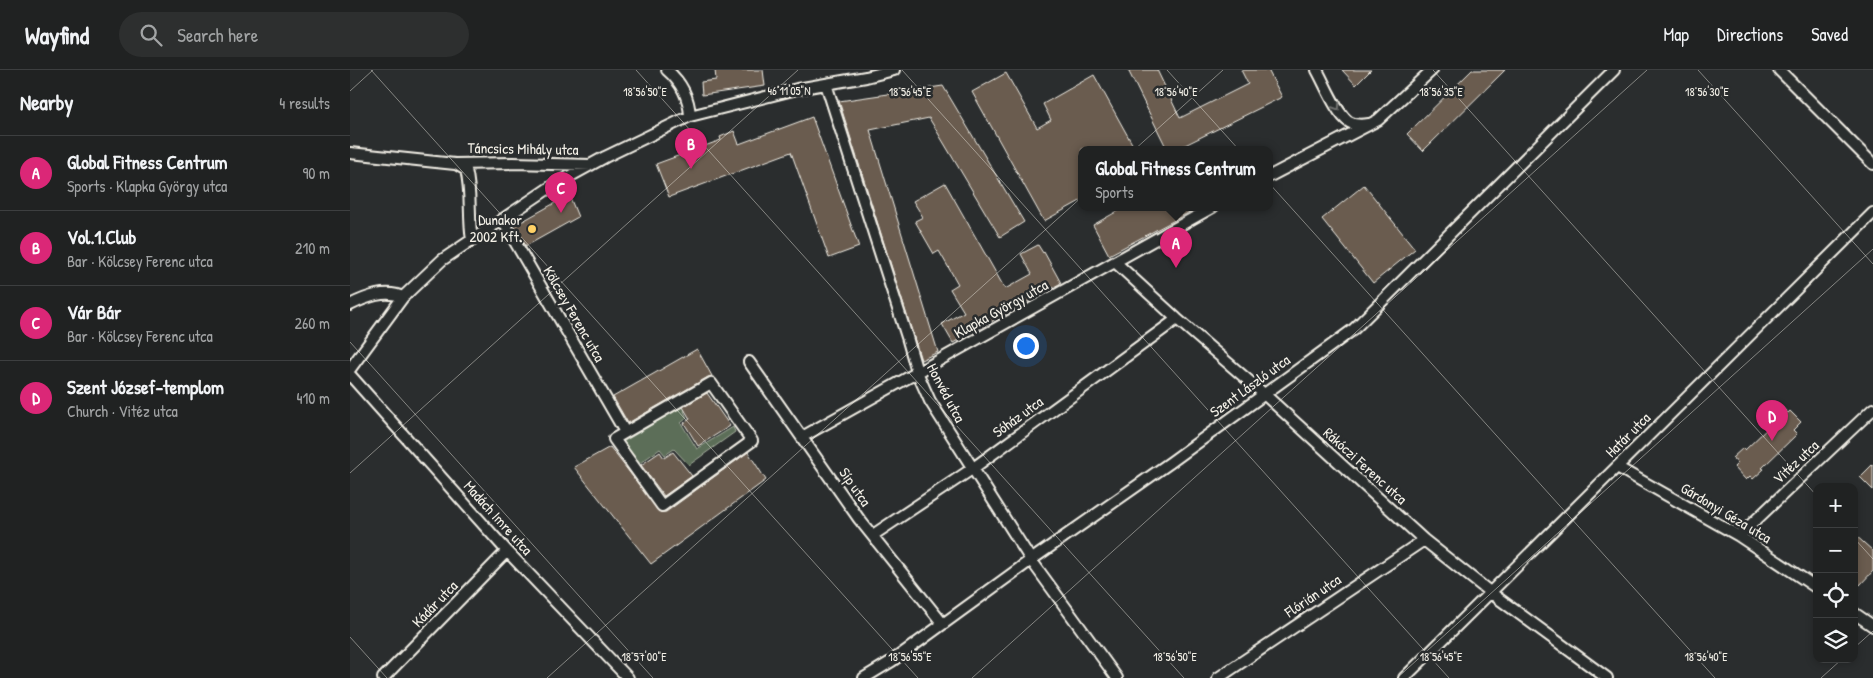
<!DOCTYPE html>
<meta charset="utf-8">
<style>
body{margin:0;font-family:"Patrick Hand",sans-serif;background:#2d2f2f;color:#f1f3f6}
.controls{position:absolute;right:15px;bottom:15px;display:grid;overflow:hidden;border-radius:10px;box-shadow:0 2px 8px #0003}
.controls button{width:45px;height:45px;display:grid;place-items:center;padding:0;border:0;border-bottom:1px solid #3d3f40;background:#202222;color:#f1f3f6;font:25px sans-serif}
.you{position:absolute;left:675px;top:275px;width:18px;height:18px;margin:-12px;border:4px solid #fff;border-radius:50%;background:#1a73e8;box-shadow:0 0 0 8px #1a73e833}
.badge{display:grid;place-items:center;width:32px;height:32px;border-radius:50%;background:#db2777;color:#fff;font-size:16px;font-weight:700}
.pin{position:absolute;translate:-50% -41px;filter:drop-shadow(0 1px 2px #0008)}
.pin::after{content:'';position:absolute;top:26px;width:18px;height:15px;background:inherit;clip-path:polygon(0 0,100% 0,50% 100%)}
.popup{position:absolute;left:728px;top:76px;width:195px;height:65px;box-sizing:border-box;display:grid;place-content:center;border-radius:10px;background:#202222;filter:drop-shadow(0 1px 4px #0005);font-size:16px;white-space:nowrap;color:#a2a4a5}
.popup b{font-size:19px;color:#f1f3f6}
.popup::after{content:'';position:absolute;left:50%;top:100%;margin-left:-10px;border:10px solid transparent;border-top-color:#202222}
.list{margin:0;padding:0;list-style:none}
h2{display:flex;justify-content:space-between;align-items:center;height:65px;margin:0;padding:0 20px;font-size:21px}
h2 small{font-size:16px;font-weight:400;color:#a2a4a5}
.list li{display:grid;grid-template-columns:32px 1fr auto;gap:15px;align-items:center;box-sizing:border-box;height:75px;padding:0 20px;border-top:1px solid #3d3f40}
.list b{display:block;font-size:19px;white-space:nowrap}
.list p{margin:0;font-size:16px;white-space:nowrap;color:#a2a4a5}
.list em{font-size:16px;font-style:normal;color:#a2a4a5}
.icon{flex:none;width:28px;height:28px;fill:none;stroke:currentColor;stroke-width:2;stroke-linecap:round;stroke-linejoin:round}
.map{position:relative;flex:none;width:1523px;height:608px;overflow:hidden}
header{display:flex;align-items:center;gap:30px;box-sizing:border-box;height:70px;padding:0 25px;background:#202222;border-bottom:1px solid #3d3f40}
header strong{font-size:24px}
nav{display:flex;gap:28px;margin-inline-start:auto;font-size:18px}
.search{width:350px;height:45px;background:#2d2f2f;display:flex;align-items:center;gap:12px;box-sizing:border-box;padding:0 18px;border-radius:28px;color:#a2a4a5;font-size:19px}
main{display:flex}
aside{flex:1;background:#202222}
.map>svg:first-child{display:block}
.green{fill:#5b6e58;stroke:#a8b0a0}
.building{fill:#6a5c50;stroke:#f4f1e8}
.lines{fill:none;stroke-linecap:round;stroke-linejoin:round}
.minor-casing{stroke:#f4f1e8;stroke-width:14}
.minor{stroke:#2a2d2e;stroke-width:10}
.oneway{stroke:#71726f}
.ticks{fill:none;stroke:#f4f1e8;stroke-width:1;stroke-opacity:0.45}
.poi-dot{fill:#ffd166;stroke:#2a2d2e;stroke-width:2}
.labels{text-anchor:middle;stroke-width:5;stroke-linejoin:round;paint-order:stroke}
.street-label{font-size:15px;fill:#f4f1e8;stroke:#2a2d2e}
.poi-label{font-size:15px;fill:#f4f1e8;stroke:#2a2d2e;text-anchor:end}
.ticks-label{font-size:12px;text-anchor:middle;fill:#f4f1e8;stroke:#2a2d2e;stroke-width:5;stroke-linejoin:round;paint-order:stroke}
</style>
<header>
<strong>Wayfind</strong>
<div class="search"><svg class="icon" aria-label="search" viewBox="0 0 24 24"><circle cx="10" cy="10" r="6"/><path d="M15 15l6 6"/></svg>Search here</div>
<nav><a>Map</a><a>Directions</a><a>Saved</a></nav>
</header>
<main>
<aside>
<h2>Nearby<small>4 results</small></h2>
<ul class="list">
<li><span class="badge">A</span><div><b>Global Fitness Centrum</b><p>Sports · Klapka György utca</p></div><em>90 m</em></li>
<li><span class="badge">B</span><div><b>Vol.1.Club</b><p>Bar · Kölcsey Ferenc utca</p></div><em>210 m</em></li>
<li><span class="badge">C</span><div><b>Vár Bár</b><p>Bar · Kölcsey Ferenc utca</p></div><em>260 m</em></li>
<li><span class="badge">D</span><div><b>Szent József-templom</b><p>Church · Vitéz utca</p></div><em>410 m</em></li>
</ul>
</aside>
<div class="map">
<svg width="1523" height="608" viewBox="0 0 1523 608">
<rect width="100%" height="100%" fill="#2a2d2e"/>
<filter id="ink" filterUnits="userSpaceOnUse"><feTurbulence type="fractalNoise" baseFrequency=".02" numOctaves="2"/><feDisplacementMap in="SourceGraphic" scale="10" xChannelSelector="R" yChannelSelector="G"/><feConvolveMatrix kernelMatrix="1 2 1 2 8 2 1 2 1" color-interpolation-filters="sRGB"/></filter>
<g filter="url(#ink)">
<path class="green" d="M356,323l2,3 -24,15 3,7 -6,5 16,26 36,-22 2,5 -46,33 -15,-16 -9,6 -5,-6 -23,16 -16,-22z"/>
<path class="building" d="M365,0h48l2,16 -63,9 -1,-13 15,-2z
M778,0h29l23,48 68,-34 -7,-14h27l14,27 -105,52h-10z
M992,0h29l-15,15z
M1122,0h33l-82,81 -16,-17z
M656,3l31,55 14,-8 -8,-16 51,-29 41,74h-53v51l-38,21 -72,-129z
M593,16l81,136 -24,15 -71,-119 -59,12 68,222 -17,8 -82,-259z
M462,47l47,130 -30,11 -38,-106 -122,45 -13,-33 65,-24 -1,-3 14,-6 5,13z
M595,113l60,106 27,-15 -11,-20 17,-9 5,8 1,-1 17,31 -108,60 -11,-19 22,-12 -14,-23 8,-5 -19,-33 -5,3 -19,-33 8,-4 -10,-16z
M1014,115l51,64 -42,34 -51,-64z
M219,125l9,22 -52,29 -12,-20z
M775,137h74l-90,48 -16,-30z
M347,279l15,27 -4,1 -80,46 -15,-26z
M357,323l23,33 -32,20 -14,-23 6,-4 -7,-12z
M1431,336l7,7 2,-2 11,11 -8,8 4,4 -35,34 2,1 -11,10 -3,-3 -4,4 -12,-13 4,-4 -6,-5 11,-10 2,2 27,-26 -4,-5z
M260,377l50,65h6l82,-60 18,28 -115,84 -77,-97z
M310,382l4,6 9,-6 19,24 -28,20 -23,-31z
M1523,394v26l-13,-13z
M1504,464l19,17v20l-13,14 -6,-5z"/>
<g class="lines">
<defs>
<path id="minor" d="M317,0c14,12 22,27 23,46
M967,0c8,14 19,43 32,52 5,3 13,3 20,2
M1429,0l94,94
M476,14l81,253 10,35 13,29 101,159 86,118
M0,83l105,11 58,-1 78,2
M106,94l10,6c6,23 2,47 6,70
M920,106l108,-56 54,-50
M153,151l122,211
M765,192l62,57 87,75 160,146 67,53 116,85
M0,235c16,-8 36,-16 53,-8
M399,292l110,157 84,105
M0,299l53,-72 39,-37 110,-74 53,-29 85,-41 107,-27 69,-12 28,-7
M0,305l157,176 121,127
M361,313l41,58 -90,65 -48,-67z
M452,367l411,-230
M1267,397l122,69 78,52
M523,465l99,-66 205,-150
M1389,466l134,-127
M1504,543l19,13
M33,608l124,-127
M514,608l28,-17 139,-101 140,-98 183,-133 260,-259
M868,608l206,-138
M1054,608l469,-465"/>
</defs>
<use href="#minor" class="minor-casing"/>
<use href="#minor" class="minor"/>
</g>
<defs><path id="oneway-chevron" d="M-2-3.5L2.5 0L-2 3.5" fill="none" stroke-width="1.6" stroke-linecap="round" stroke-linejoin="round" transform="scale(1.25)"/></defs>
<use class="oneway" href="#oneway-chevron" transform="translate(987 37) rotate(57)"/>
</g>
<path class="ticks" d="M21,0l547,608M286,0l548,608M552,0l547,608M817,0l548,608M1083,0l384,426M1348,0l175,194M0,21l23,-21M0,272l303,336M0,403l448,-403M1504,468l19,21M0,567l37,41M1504,578l19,-17M197,608l676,-608M622,608l675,-608M1047,608l476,-429M1471,608l21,-19"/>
<circle class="poi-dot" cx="182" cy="159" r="5"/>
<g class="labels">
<g class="street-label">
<text transform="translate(173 79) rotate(1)" y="5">Táncsics Mihály utca</text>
<text transform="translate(651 239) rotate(-29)" y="5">Klapka György utca</text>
<text transform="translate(224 244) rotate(60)" y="5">Kölcsey Ferenc utca</text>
<text transform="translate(900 316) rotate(-36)" y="5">Szent László utca</text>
<text transform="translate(596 323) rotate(62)" y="5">Honvéd utca</text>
<text transform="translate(668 347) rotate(-36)" y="5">Sóház utca</text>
<text transform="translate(1278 365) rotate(-45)" y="5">Határ utca</text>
<text transform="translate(1446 392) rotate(-43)" y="5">Vitéz utca</text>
<text transform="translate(1015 396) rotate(42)" y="5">Rákóczi Ferenc utca</text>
<text transform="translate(505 417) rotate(55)" y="5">Síp utca</text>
<text transform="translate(1376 443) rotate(31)" y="5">Gárdonyi Géza utca</text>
<text transform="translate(148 448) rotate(48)" y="5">Madách Imre utca</text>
<text transform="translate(963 526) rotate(-34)" y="5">Flórián utca</text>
<text transform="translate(85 534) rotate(-46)" y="5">Kádár utca</text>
</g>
<g class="poi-label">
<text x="172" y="155">Dunakor<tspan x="172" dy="17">2002 Kft.</tspan></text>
</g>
</g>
<g class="ticks-label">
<text x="439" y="25">46°11'05"N</text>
<text x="295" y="26">18°56'50"E</text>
<text x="560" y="26">18°56'45"E</text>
<text x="826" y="26">18°56'40"E</text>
<text x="1091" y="26">18°56'35"E</text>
<text x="1357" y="26">18°56'30"E</text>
<text x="294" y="591">18°57'00"E</text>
<text x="560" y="591">18°56'55"E</text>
<text x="825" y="591">18°56'50"E</text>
<text x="1091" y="591">18°56'45"E</text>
<text x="1356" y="591">18°56'40"E</text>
</g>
</svg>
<div class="controls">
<button>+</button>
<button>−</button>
<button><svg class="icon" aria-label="locate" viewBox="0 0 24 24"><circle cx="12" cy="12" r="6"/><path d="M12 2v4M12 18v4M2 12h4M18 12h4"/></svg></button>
<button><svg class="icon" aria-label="layers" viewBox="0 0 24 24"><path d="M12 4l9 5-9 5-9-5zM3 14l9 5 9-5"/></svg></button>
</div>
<div class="you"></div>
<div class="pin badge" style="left:826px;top:198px">A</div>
<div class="popup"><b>Global Fitness Centrum</b>Sports</div>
<div class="pin badge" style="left:341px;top:99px">B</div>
<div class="pin badge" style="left:211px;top:143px">C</div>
<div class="pin badge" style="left:1422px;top:371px">D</div>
</div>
</main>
